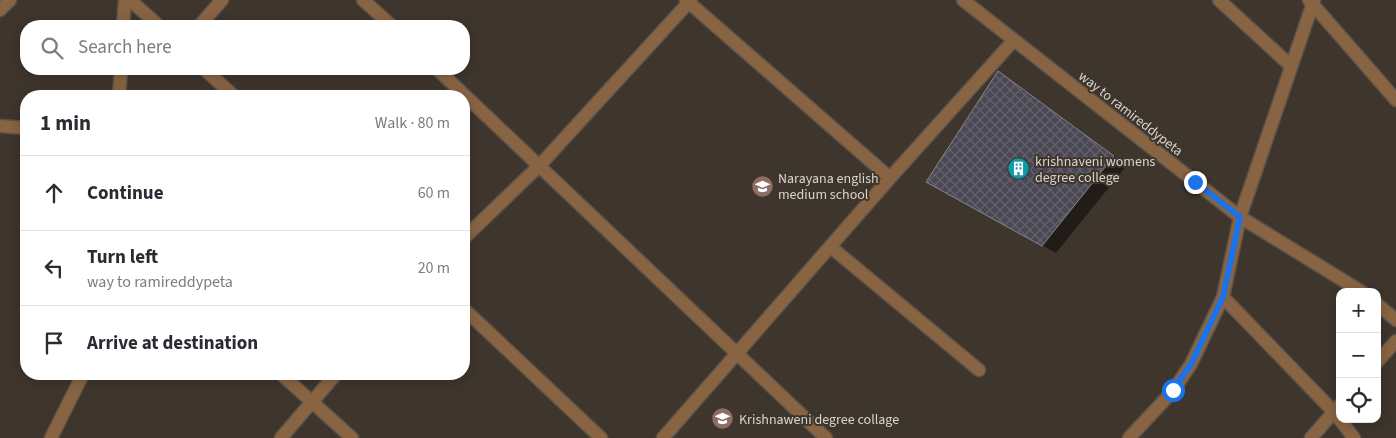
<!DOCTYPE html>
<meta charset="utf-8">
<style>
body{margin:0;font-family:"Source Sans 3",sans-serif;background:#f2f2f3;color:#2b2b33}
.controls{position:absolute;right:15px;bottom:15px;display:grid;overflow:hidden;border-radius:10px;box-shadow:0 2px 12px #0003}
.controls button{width:45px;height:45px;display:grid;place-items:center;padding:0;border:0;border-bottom:1px solid #e1e1e2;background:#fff;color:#2b2b33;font:25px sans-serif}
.stop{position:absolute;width:15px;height:15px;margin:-11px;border:4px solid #1a73e8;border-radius:50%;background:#fff}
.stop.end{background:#1a73e8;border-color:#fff;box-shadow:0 1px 5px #0008}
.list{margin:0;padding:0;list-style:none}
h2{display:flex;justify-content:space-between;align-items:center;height:65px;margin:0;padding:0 20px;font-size:21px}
h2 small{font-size:16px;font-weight:400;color:#7c7c81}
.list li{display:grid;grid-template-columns:32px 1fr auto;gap:15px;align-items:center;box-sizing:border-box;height:75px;padding:0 20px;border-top:1px solid #e1e1e2}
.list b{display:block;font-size:19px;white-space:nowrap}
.list p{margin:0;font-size:16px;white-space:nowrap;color:#7c7c81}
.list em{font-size:16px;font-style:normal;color:#7c7c81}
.icon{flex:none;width:28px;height:28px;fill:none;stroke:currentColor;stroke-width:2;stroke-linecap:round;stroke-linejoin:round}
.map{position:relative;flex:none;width:1396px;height:438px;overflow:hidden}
.search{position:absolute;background:#fff;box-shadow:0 2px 12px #0003;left:20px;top:20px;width:450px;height:55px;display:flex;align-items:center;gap:12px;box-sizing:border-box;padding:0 18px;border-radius:20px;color:#7c7c81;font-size:19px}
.panel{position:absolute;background:#fff;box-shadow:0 2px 12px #0003;left:20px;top:90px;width:450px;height:290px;border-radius:20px}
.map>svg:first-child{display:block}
.shadow{fill:#0007}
.building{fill:url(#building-cross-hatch);stroke:#868592}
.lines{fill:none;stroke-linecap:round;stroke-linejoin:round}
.minor-casing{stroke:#5a524a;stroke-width:15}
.minor{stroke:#896443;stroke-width:12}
.route{stroke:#1a73e8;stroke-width:6}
.labels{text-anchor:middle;stroke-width:4;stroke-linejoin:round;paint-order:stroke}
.street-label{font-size:14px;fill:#dad4ce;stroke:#3e352d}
.poi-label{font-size:14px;fill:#dad4ce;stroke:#3e352d;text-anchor:start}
</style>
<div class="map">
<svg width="1396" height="438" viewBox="0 0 1396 438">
<defs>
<pattern id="building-cross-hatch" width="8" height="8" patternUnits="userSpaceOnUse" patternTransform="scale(1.25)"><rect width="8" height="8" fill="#494854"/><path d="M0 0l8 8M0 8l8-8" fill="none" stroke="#63626b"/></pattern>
</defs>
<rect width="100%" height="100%" fill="#3e352d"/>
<path class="shadow" d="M999,72l128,93 -71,88 -128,-71z"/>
<path class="building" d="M998,71l116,85 -72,90 -116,-64z"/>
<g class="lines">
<defs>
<path id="minor" d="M130,0l29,26
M363,0l29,26
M686,0l204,178
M963,0l277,217 122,75
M1219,0l72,66
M1309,0l87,100
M0,10l10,-10
M123,26l2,-26
M199,26l23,-26
M204,69l30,27
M437,69l389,369
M119,96l2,-27
M0,126l26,2
M464,238l76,-73 151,-165
M832,248l147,122
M1223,297l111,115 20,26
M1377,304l19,16
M464,309l137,129
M1377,362l19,-21
M281,374l71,64
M51,438l32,-64
M281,438l55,-64
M663,438l227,-260 124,-138
M1129,438l44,-47 18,-27 32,-67 17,-80 74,-217
M1311,438l29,-33"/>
</defs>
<use href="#minor" class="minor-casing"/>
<use href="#minor" class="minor"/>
</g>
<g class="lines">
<path class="route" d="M1173,390l18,-26 32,-67 17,-80 -45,-35"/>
</g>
<defs>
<symbol id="building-disc" viewBox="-11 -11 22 22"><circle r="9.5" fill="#0f9aa8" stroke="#3e352d"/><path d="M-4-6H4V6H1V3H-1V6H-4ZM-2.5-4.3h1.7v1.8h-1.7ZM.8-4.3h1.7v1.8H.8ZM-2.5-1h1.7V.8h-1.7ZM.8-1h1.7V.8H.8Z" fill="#fff"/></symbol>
<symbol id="school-disc" viewBox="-11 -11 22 22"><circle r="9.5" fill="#8d6e63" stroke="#3e352d"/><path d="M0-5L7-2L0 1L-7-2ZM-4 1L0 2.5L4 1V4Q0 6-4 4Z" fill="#fff"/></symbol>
<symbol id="university-disc" viewBox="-11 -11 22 22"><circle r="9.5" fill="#8d6e63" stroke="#3e352d"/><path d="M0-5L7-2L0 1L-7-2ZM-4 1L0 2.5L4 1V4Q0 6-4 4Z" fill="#fff"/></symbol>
</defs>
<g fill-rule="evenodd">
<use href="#building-disc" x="1006" y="156" width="25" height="25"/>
<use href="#school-disc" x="750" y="174" width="25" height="25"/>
<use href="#university-disc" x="710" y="406" width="25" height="25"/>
</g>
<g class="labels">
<g class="street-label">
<text transform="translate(1131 113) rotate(38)" y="5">way to ramireddypeta</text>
</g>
<g class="poi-label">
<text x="1035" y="166">krishnaveni womens<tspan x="1035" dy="16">degree college</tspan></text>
<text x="778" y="183">Narayana english<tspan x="778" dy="16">medium school</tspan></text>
<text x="739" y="424">Krishnaweni degree collage</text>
</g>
</g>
</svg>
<div class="controls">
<button>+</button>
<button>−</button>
<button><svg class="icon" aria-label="locate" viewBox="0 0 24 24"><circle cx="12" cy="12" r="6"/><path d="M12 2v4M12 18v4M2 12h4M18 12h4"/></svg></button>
</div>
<div class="stop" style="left:1173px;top:390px"></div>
<div class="stop end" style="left:1195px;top:182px"></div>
<div class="search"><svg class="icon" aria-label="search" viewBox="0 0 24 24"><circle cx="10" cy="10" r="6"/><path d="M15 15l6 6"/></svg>Search here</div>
<section class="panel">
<h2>1 min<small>Walk · 80 m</small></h2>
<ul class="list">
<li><svg class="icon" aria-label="ahead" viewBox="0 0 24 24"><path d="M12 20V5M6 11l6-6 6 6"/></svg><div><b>Continue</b></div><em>60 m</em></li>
<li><svg class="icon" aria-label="left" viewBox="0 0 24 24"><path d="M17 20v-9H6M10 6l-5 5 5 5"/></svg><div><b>Turn left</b><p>way to ramireddypeta</p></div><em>20 m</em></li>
<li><svg class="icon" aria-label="arrive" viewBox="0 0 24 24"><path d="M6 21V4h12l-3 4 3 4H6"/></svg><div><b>Arrive at destination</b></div></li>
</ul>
</section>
</div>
